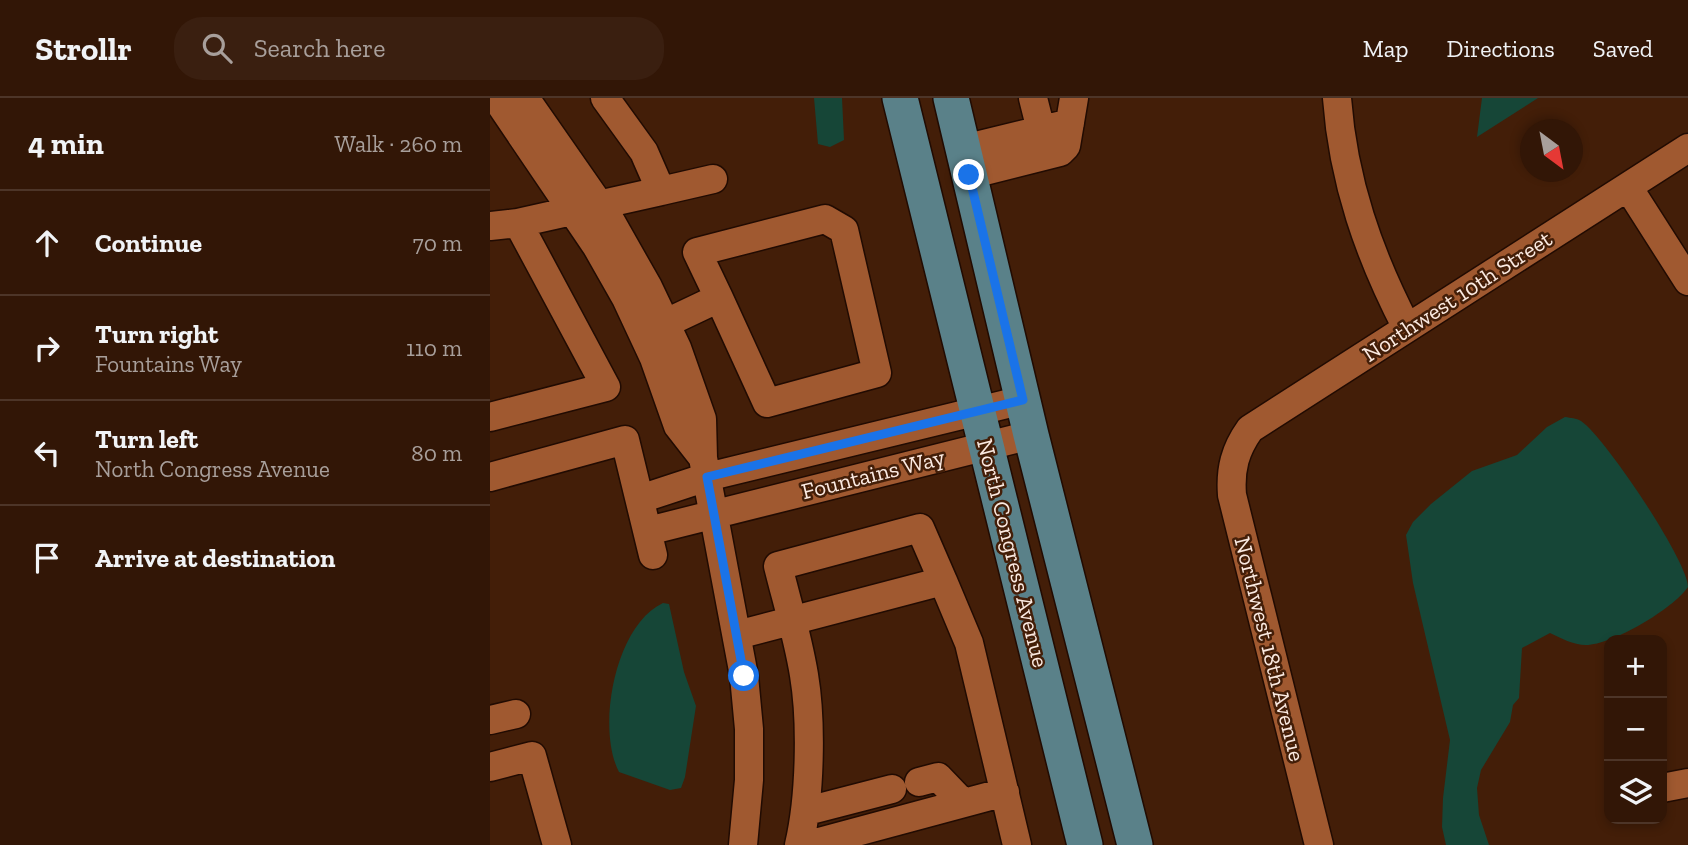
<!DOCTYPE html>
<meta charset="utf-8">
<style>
body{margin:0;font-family:"Zilla Slab",serif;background:#3a1f10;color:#f1f3f6}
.controls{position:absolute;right:21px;bottom:21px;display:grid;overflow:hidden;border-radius:14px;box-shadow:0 4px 10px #0003}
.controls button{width:63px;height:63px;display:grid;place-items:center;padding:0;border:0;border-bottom:2px solid #4d3528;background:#321606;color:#f1f3f6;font:35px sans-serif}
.compass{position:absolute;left:1030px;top:21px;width:63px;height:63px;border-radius:50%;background:#321606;box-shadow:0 4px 10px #0003;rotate:148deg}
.stop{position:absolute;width:21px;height:21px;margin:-16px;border:5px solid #1a73e8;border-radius:50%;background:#fff}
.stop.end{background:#1a73e8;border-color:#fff;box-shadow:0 2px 7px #0008}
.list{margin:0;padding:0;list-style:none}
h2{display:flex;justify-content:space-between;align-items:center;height:91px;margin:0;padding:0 28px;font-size:30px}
h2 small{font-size:23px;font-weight:400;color:#a89f9b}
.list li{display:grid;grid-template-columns:46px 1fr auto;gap:21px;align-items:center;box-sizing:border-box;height:105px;padding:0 28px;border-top:2px solid #4d3528}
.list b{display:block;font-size:26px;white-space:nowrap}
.list p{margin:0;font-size:23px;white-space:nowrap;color:#a89f9b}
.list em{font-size:23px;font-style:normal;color:#a89f9b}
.icon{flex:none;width:38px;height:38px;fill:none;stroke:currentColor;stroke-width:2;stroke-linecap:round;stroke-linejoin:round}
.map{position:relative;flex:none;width:1198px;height:747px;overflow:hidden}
header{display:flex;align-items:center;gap:42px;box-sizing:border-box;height:98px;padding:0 35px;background:#321606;border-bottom:2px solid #4d3528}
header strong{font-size:33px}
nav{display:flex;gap:38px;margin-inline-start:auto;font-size:24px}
.search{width:490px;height:63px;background:#3a1f10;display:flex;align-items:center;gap:18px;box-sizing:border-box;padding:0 24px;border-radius:28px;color:#a89f9b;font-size:26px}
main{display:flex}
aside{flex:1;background:#321606}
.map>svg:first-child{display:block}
.water{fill:#164637}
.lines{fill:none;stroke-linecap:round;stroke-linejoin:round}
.minor-casing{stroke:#210b02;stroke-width:31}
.major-casing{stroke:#210b02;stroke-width:38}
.minor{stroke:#a05930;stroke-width:28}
.major{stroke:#5a8189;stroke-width:35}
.route{stroke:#1a73e8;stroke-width:9}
.labels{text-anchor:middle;stroke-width:5;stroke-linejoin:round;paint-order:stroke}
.street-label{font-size:23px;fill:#fbeae1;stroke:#431e08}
</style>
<header>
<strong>Strollr</strong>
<div class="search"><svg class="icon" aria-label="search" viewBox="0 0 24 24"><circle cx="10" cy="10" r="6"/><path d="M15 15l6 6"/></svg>Search here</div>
<nav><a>Map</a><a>Directions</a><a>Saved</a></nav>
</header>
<main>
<aside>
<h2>4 min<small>Walk · 260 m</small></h2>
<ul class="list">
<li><svg class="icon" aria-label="ahead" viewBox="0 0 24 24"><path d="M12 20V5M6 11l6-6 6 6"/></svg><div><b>Continue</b></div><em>70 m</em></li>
<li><svg class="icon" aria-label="right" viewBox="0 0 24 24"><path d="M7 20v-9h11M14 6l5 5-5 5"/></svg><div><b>Turn right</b><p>Fountains Way</p></div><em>110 m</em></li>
<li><svg class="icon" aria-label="left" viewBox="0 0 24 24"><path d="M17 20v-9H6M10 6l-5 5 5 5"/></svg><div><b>Turn left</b><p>North Congress Avenue</p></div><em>80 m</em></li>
<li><svg class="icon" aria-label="arrive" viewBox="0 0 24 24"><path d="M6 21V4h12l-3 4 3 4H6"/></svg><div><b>Arrive at destination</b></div></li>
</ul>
</aside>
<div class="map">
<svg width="1198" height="747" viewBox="0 0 1198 747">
<rect width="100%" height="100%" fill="#431e08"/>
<path class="water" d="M324,0h28l2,42 -14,7 -12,-3z
M992,0h56l-61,39z
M1075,319c6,1 11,1 16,4 23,15 107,140 107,166 -15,22 -76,58 -102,58 -13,0 -25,-7 -36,-12l-28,15 -3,50 -6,7 -3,17 -29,48 -4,18 2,27 10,30h-43l-4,-18 1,-29 7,-58 -37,-157 -7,-48 7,-13 18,-18 41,-33 45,-16 30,-28z
M173,505l6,1 15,68 12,34 -11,71 -4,11 -11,2 -51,-18c-23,-44 -4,-147 44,-169z"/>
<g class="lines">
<defs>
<path id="minor" d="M6,0l101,149 29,51 28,60 24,68 25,32
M35,0l85,122 38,67 29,61 25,71 1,39 41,218 5,53v51l-6,65
M543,0l8,32
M847,0c6,83 32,157 70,230
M473,51l107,-26
M479,77l91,-23 6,-6 8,-48
M1138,89l60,94
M171,93l52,-12
M0,128l28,-3
M153,236l76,-36 48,105 110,-30 -33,-143 -19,-11 -128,33 22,46
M0,319l116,-30 -88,-164 143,-32 -17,-39 -39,-54
M0,379l135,-37 28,115
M150,401l67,-22 316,-77
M158,433l383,-96
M453,483l26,62 48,202
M247,537l206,-54 -23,-53 -142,38c9,36 20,72 26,109 8,48 6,123 -5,170
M0,622l26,-6
M0,669l42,-11 25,89
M429,684l19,-5 25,26
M1172,690l26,-5
M317,713l85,-22
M318,747l197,-53
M829,747l-87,-350c-2,-26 3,-45 18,-66l438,-281"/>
<path id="major" d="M410,0l185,747
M461,0l80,337 104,410"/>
</defs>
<use href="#minor" class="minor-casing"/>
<use href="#major" class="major-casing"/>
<use href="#minor" class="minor"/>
<use href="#major" class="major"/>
</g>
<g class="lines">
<path class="route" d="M254,578l-37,-199 316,-77 -54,-225"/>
</g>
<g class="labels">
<g class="street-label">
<text transform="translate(967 198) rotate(-33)" y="8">Northwest 10th Street</text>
<text transform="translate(383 376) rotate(-14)" y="8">Fountains Way</text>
<text transform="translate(523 455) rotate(76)" y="8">North Congress Avenue</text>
<text transform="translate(780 551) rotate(76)" y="8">Northwest 18th Avenue</text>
</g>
</g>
</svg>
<div class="controls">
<button>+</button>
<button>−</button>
<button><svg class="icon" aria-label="layers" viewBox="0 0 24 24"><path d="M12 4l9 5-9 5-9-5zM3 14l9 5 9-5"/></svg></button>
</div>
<svg class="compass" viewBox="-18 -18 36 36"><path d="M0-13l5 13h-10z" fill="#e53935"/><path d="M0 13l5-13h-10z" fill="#a89f9b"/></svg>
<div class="stop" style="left:254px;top:578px"></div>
<div class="stop end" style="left:479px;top:77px"></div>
</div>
</main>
